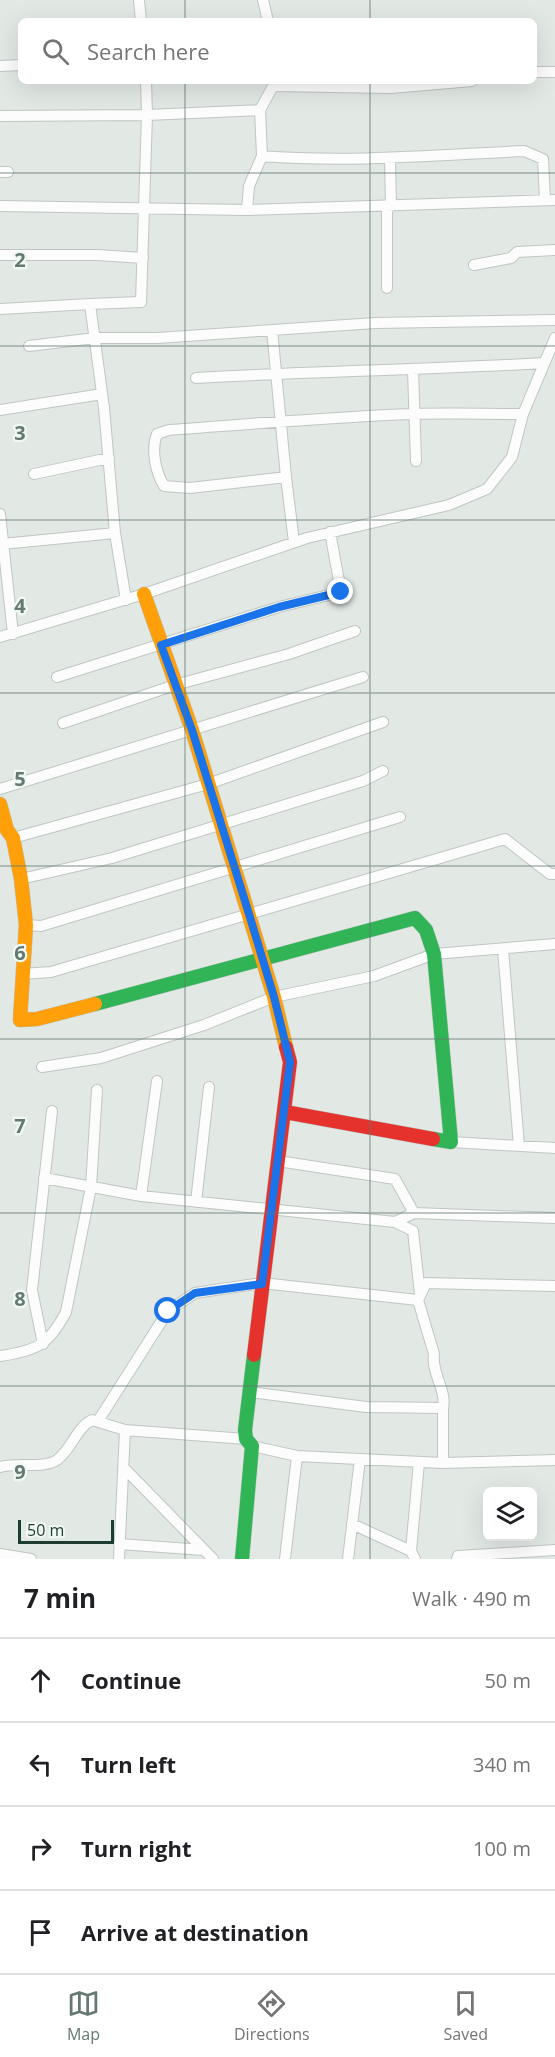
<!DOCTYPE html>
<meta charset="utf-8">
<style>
body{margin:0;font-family:"Open Sans",sans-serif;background:#f6f6f6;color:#202124}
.controls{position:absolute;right:18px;bottom:18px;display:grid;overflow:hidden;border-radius:9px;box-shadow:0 6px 24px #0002}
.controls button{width:54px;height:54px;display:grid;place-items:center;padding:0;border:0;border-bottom:2px solid #e0e0e0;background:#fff;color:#202124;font:30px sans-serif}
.scale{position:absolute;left:18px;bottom:15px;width:96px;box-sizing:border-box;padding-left:6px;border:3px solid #1e3d32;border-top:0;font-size:16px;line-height:21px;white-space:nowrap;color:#1e3d32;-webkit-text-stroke:4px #eff8f3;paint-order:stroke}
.stop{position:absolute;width:18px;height:18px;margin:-14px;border:4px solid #1a73e8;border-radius:50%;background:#fff}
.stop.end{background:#1a73e8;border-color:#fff;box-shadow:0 2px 6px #0008}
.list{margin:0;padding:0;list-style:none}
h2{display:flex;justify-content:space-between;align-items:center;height:78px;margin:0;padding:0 24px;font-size:26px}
h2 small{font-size:20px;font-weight:400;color:#757577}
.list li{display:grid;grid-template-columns:39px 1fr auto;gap:18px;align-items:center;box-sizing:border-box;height:84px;padding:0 24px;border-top:2px solid #e0e0e0}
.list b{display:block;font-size:22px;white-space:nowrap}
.list em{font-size:20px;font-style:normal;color:#757577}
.icon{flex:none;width:33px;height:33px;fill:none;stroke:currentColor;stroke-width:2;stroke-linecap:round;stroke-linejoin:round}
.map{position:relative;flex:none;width:555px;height:1559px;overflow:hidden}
.search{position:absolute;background:#fff;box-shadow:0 6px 24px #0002;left:18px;right:18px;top:18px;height:66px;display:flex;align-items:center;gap:15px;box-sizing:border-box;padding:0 21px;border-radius:9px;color:#757577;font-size:22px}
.sheet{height:414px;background:#fff}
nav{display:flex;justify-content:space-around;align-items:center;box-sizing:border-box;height:84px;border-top:2px solid #e0e0e0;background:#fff;font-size:16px;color:#757577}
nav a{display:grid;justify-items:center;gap:3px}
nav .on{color:#637971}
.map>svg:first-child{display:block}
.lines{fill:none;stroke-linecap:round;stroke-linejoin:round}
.street-casing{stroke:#bfc6c2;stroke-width:12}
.fast-casing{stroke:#bbc5c1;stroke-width:15}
.slow-casing{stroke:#bbc5c1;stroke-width:15}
.jam-casing{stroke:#bbc5c1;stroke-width:15}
.street{stroke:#fbfcfb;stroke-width:10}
.fast{stroke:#30b455;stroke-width:14}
.slow{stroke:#ff9f0a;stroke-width:14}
.jam{stroke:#e5322d;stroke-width:14}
.route{stroke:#1a73e8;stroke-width:8}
.grid{fill:none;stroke:#637971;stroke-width:1.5;stroke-opacity:0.55}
.grid-label{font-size:20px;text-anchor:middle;font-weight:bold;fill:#637971;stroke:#eff8f3;stroke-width:4.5;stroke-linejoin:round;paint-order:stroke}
</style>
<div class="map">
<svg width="555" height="1559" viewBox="0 0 555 1559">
<rect width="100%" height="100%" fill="#e2e9e5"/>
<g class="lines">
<defs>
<path id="street" d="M139,0l2,21
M263,0l5,21
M0,66l21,-1
M534,72h21
M260,110l13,-24 118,2 81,-7
M0,116l147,-1 113,-5 2,46 -13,30 -2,24
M262,156c87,7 175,-1 262,-5l19,8 2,41
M390,158l1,48
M0,172h8
M0,206l247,4 308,-10
M0,255h98l45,3
M474,265l37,-7 6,-6 38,-2
M387,288v-82
M90,304l51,-2 6,-187 -1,-34
M0,309l90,-5 14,104 11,125
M272,330l14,147 -96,11 -26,-2c-9,-15 -13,-37 -7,-52l12,-4c81,-6 162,-13 244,-16 36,-1 73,0 110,0
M29,346l66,-8h62l218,-15 180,-3
M413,370l3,91
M196,378c115,-7 232,-8 347,-15
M0,410l102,-16
M34,474l75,-16
M286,477l8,65
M0,514l13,120
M2,544l113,-11 11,67
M0,637l144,-43 163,-56 142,-33 38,-16 25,-32 11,-43 32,-76
M57,677l222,-70 62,-15 -11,-60
M63,723l112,-38 114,-31 66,-23
M0,789l363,-112
M13,838l195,-54 175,-62
M21,879l91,-21 251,-77 20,-10
M26,925l15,1 359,-109
M503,949l16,197
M22,974l29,-2 454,-133 45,35h5
M42,1067l59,-9 103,-33 70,-28 100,-21 60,-22 121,-10
M451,1142l104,6
M278,1161l117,18 19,34
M44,1178l97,18 254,26 19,-9 141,5
M141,1196l16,-115
M196,1202l13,-115
M395,1222l18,9 7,63
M43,1344l-11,-54 20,-179
M0,1356c36,-5 49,-11 66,-44l25,-125 6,-97
M250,1392l116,15 77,1
M98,1421l70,-110 27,-18 67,-10 156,17
M252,1446l45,10 146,7v-55c4,-18 -12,-35 -9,-54l-16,-54 8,-17 129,3
M443,1463l112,-3
M0,1467c16,-5 44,2 57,-7 15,-11 19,-32 35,-40l33,10
M124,1468l89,91
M352,1524l59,27 4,8
M119,1544l85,6
M411,1551l8,-89
M0,1554l31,5
M119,1559l6,-129 121,9
M285,1559l12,-103
M348,1559l12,-100
M457,1559l1,-3 97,-6"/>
<path id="fast" d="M95,1004l320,-86 11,12 8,24 17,188 -18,-3
M242,1559l10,-113 -6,-7 -1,-9 9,-75"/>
<path id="slow" d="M144,594l48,136 82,267 12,50
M0,804l7,26 6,8 8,41 5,46 -6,95 17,-1 58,-15"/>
<path id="jam" d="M285,1112l148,27
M254,1355l36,-293 -4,-15"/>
</defs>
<use href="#street" class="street-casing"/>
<use href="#fast" class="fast-casing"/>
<use href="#slow" class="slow-casing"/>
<use href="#jam" class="jam-casing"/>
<use href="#street" class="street"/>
<use href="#fast" class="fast"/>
<use href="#slow" class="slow"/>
<use href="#jam" class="jam"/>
</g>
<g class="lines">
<path class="route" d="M168,1311l27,-18 67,-9 28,-222 -16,-65 -25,-83 -57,-184 -31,-85 118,-38 62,-15"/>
</g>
<path class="grid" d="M185,0v21M370,0v21M185,81v1478M370,81v1478M0,173h555M0,346h555M0,520h555M0,693h555M0,866h555M0,1039h555M0,1213h555M0,1386h555"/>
<g class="grid-label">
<text x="20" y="267">2</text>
<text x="20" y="440">3</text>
<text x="20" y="613">4</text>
<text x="20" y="786">5</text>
<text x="20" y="960">6</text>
<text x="20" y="1133">7</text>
<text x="20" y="1306">8</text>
<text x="20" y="1479">9</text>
</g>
</svg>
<div class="controls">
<button><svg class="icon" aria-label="layers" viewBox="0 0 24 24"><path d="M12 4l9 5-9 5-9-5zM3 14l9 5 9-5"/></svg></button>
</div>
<div class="scale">50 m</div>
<div class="stop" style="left:168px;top:1311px"></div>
<div class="stop end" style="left:341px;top:592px"></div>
<div class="search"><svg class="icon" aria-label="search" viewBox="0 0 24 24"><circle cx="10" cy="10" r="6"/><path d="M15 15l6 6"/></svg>Search here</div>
</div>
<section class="sheet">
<h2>7 min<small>Walk · 490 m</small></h2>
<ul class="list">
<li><svg class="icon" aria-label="ahead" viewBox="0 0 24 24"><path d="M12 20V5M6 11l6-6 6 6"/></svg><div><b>Continue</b></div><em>50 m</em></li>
<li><svg class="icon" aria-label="left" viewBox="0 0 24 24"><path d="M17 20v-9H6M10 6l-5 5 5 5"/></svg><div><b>Turn left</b></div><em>340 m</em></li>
<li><svg class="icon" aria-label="right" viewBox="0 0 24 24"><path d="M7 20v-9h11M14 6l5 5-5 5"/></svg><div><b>Turn right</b></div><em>100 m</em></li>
<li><svg class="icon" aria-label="arrive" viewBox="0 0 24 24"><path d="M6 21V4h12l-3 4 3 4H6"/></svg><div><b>Arrive at destination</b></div></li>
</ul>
</section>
<nav>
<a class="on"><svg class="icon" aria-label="map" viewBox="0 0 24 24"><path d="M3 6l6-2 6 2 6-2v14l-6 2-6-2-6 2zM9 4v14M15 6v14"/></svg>Map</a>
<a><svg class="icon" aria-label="directions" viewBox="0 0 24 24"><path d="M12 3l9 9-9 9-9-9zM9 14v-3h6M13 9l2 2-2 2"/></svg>Directions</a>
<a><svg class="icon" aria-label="saved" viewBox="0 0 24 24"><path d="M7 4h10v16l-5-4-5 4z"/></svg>Saved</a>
</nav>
